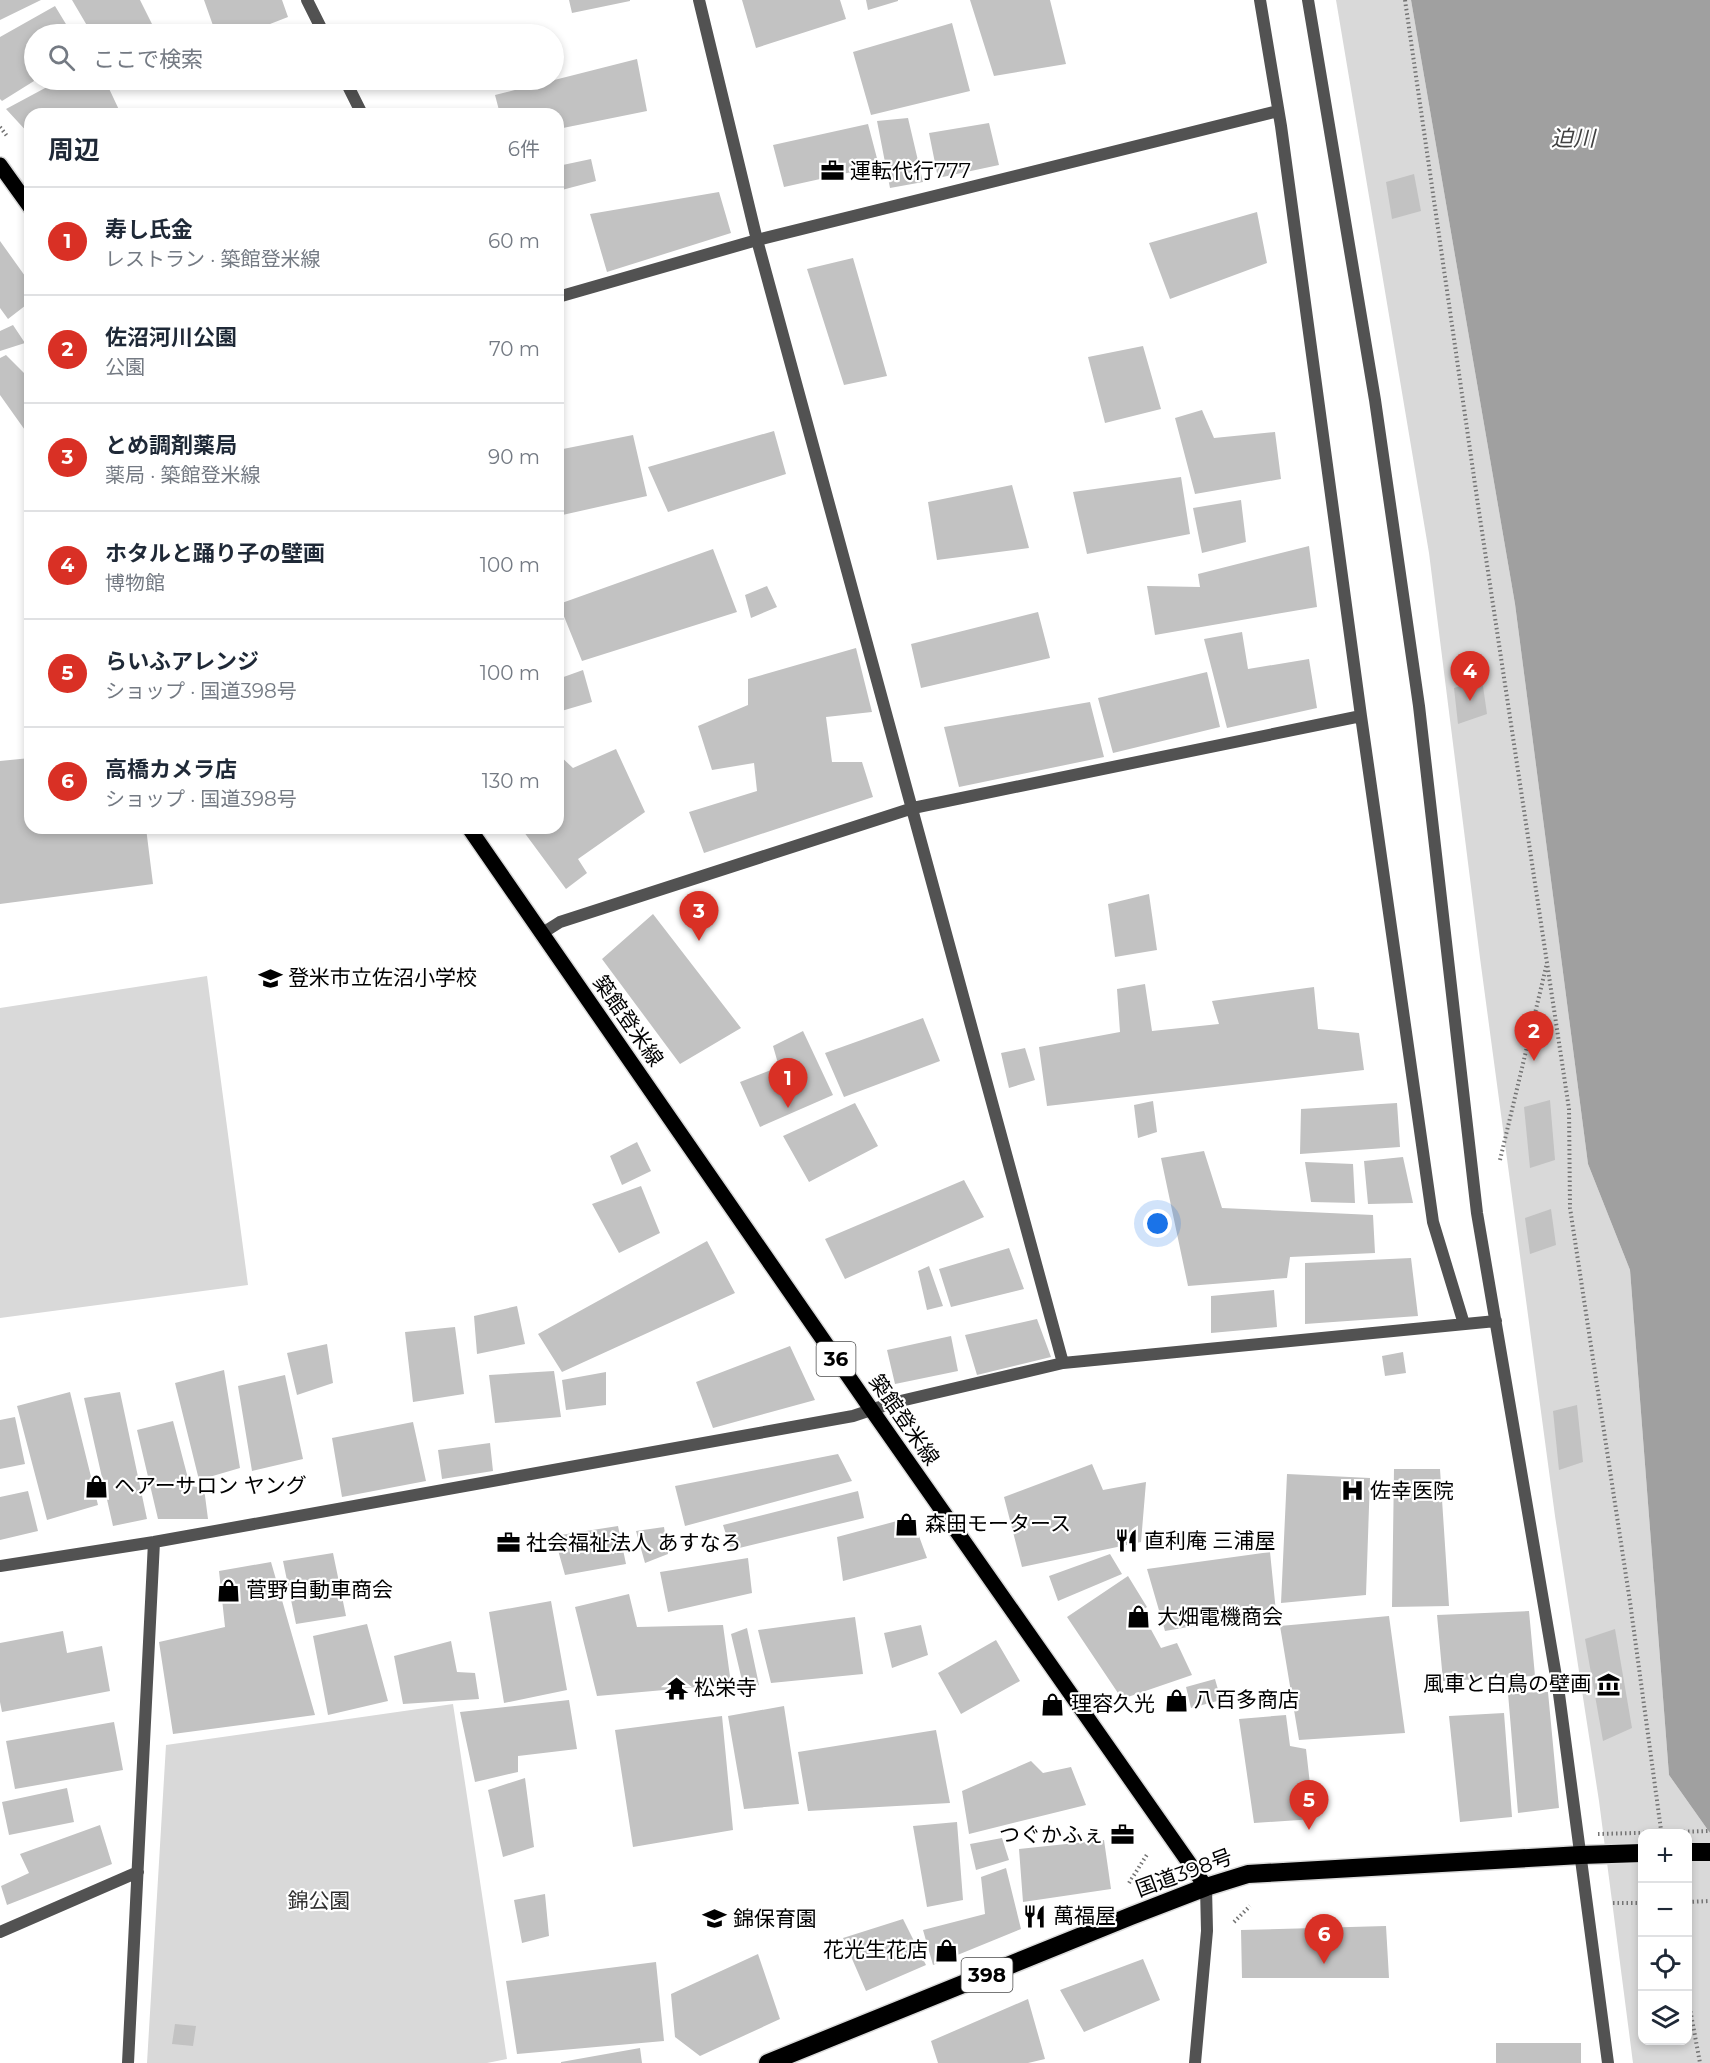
<!DOCTYPE html>
<html lang="ja">
<meta charset="utf-8">
<style>
body{margin:0;font-family:Montserrat,"Noto Sans JP",sans-serif;background:#f6f6f7;color:#1f2937}
.controls{position:absolute;right:18px;bottom:18px;display:grid;overflow:hidden;border-radius:12px;box-shadow:0 3px 9px #0003}
.controls button{width:54px;height:54px;display:grid;place-items:center;padding:0;border:0;border-bottom:2px solid #e0e1e3;background:#fff;color:#1f2937;font:30px sans-serif}
.you{position:absolute;left:1158px;top:1224px;width:21px;height:21px;margin:-15px;border:4px solid #fff;border-radius:50%;background:#1a73e8;box-shadow:0 0 0 9px #1a73e833}
.badge{display:grid;place-items:center;width:39px;height:39px;border-radius:50%;background:#d93025;color:#fff;font-size:20px;font-weight:700}
.pin{position:absolute;translate:-50% -50px;filter:drop-shadow(0 2px 3px #0008)}
.pin::after{content:'';position:absolute;top:32px;width:21px;height:18px;background:inherit;clip-path:polygon(0 0,100% 0,50% 100%)}
.list{margin:0;padding:0;list-style:none}
h2{display:flex;justify-content:space-between;align-items:center;height:78px;margin:0;padding:0 24px;font-size:26px}
h2 small{font-size:20px;font-weight:400;color:#747a83}
.list li{display:grid;grid-template-columns:39px 1fr auto;gap:18px;align-items:center;box-sizing:border-box;height:108px;padding:0 24px;border-top:2px solid #e0e1e3}
.list b{display:block;font-size:22px;white-space:nowrap}
.list p{margin:0;font-size:20px;white-space:nowrap;color:#747a83}
.list em{font-size:20px;font-style:normal;color:#747a83}
.icon{flex:none;width:33px;height:33px;fill:none;stroke:currentColor;stroke-width:2;stroke-linecap:round;stroke-linejoin:round}
.map{position:relative;flex:none;width:1710px;height:2063px;overflow:hidden}
.search{position:absolute;background:#fff;box-shadow:0 3px 9px #0003;left:24px;top:24px;width:540px;height:66px;display:flex;align-items:center;gap:15px;box-sizing:border-box;padding:0 21px;border-radius:33px;color:#747a83;font-size:22px}
.panel{position:absolute;background:#fff;box-shadow:0 3px 9px #0003;left:24px;top:108px;width:540px;height:726px;border-radius:18px}
.map>svg:first-child{display:block}
.green{fill:#d9d9d9;fill-rule:evenodd}
.water{fill:#a0a0a0}
.building{fill:#c2c2c2}
.lines{fill:none;stroke-linecap:round;stroke-linejoin:round}
.primary-casing{stroke:#dbdbdb;stroke-width:18}
.highway-casing{stroke:#dbdbdb;stroke-width:21}
.path{stroke:#747474;stroke-width:4;stroke-dasharray:1.5 3;stroke-linecap:butt}
.street{stroke:#525252;stroke-width:12}
.primary{stroke:#000;stroke-width:15}
.highway{stroke:#000;stroke-width:18}
.path-bridge{stroke:#747474;stroke-width:4;stroke-dasharray:1.5 3;stroke-linecap:butt}
.labels{text-anchor:middle;stroke-width:4.5;stroke-linejoin:round;paint-order:stroke}
.shield{fill:#fff;stroke:#4c4c4c;stroke-width:1.5}
.shield-label{font-size:20px;font-weight:bold;fill:#000}
.poi-label{font-size:21px;fill:#000;stroke:#fff;text-anchor:start}
.street-label{font-size:21px;fill:#000;stroke:#fff}
.park-label{font-size:21px;fill:#303030;stroke:#fff}
.water-label{font-size:22px;font-style:italic;fill:#414141;stroke:#fff}
</style>
<div class="map">
<svg width="1710" height="2063" viewBox="0 0 1710 2063">
<rect width="100%" height="100%" fill="#fff"/>
<path class="green" d="M1336,0h75l104,604 73,560 42,106 39,505 41,58v230h-77l-34,-262 -44,-285 -75,-558 -51,-405zM1642,1834h46v206h-46z
M207,976l41,309 -248,33v-310z
M453,1704l54,355 -20,4h-340l19,-318z"/>
<path class="water" d="M1411,0h299v1833l-41,-58 -39,-505 -42,-106 -73,-560z"/>
<path class="building" d="M0,0h41l-41,20z
M72,0h68l16,32 -4,2h-60z
M204,0h78l6,17 -44,17h-28z
M569,0h61v1l-58,12z
M742,0h98l6,19 -90,29z
M866,0h32v1l-30,9z
M970,0h80l16,64 -72,12z
M55,6l17,28h-38v47l-32,20 -2,-2v-62z
M952,23l18,68 -99,24 -18,-63z
M637,59l10,52 -89,18v-15h-58l-5,-19z
M60,80h45l16,34h-91v21l-24,-26z
M908,118l15,64 -33,6 -13,-67z
M989,123l10,42 -61,13 -9,-45z
M868,124l11,42 -95,21 -11,-42z
M591,159l5,22 -38,10v-25z
M1414,174l7,37 -29,8 -6,-37z
M719,192l12,41 -124,39 -17,-58z
M1257,212l10,51 -97,36 -21,-56z
M0,241l30,42v19l-22,17 -8,-11z
M853,258l34,118 -43,9 -37,-116z
M13,325l12,18 -25,8v-20z
M1143,346l18,63 -56,14 -17,-66z
M6,355l21,21 3,-2v58l-3,1 -27,-38v-37z
M1202,410l12,28 61,-6 6,47 -86,15 -20,-76z
M774,431l12,43 -118,38 -20,-45z
M633,435l14,61 -89,20v-66z
M1181,477l9,57 -103,20 -14,-62z
M1012,485l17,63 -92,12 -9,-58z
M1241,500l5,42 -44,11 -9,-45z
M1309,546l8,61 -162,28 -8,-49 53,1 -2,-13z
M713,549l24,63 -155,49 -23,-57z
M767,586l10,21 -26,11 -6,-23z
M1038,612l12,46 -129,30 -10,-44z
M1242,632l6,37 61,-10 8,49 -90,20 -23,-89z
M856,648l16,64 -46,5 6,45h30l11,35 -169,56 -15,-41 68,-21 -3,-28 -42,7 -14,-44 50,-21v-26z
M583,670l9,32 -34,10v-33z
M1207,672l13,55 -107,26 -15,-55z
M1482,679l5,35 -29,10 -4,-36z
M1090,702l14,55 -145,30 -15,-60z
M616,749l29,63 -67,47 9,14 -21,16 -45,-61h37v-74l15,14z
M30,758v70h116l7,56 -153,20v-143z
M1149,894l8,56 -42,7 -7,-53z
M653,914l88,114 -61,36 -78,-105z
M1145,984l7,47 67,-7 -7,-23 102,-14 4,42 41,4 5,37 -317,36 -8,-59 81,-15 -3,-43z
M923,1018l17,43 -96,36 -19,-44z
M803,1031l30,64 -73,32 -20,-45 39,-15 -6,-21z
M1025,1048l10,32 -26,8 -8,-35z
M1550,1100l5,60 -25,8 -6,-61z
M1153,1101l4,31 -19,6 -4,-33z
M855,1103l23,43 -69,36 -26,-46z
M1397,1103l3,44 -100,7 1,-45z
M637,1142l14,29 -29,14 -12,-29z
M1204,1151l18,57 151,7 2,38 -85,4 -3,21 -99,8 -27,-128z
M1403,1157l10,46 -45,1 -4,-43z
M1305,1162l48,2 2,39 -44,-1z
M964,1180l20,37 -139,62 -20,-40z
M641,1186l19,47 -41,20 -27,-49z
M1551,1209l5,36 -26,9 -5,-36z
M707,1241l28,52 -173,79 -24,-38z
M1009,1248l15,41 -73,18 -12,-38z
M1411,1258l7,58 -113,8v-61z
M929,1266l14,40 -16,4 -9,-39z
M1274,1290l3,37 -66,6v-37z
M517,1306l8,38 -48,10 -3,-38z
M1037,1319l14,38 -74,18 -12,-40z
M455,1327l9,67 -51,8 -8,-70z
M951,1336l7,35 -63,13 -8,-34z
M327,1344l6,39 -36,12 -10,-42z
M790,1346l25,54 -102,28 -17,-46z
M1403,1352l3,21 -21,3 -3,-20z
M224,1370l16,98 -41,12 -24,-97z
M554,1371l7,46 -66,6 -6,-48z
M606,1372v33l-40,5 -4,-30z
M285,1375l18,84 -51,12 -14,-85z
M70,1392l28,113 -51,15 -30,-114z
M120,1392l27,127 -34,7 -29,-128z
M1577,1405l6,57 -24,8 -6,-59z
M15,1417l10,47 -25,5v-49z
M173,1421l17,65 14,2 4,31h-50l-21,-89z
M413,1422l13,59 -84,16 -10,-59z
M490,1443l3,28 -51,8 -4,-29z
M838,1454l14,27 -167,45 -10,-40z
M1092,1464l11,26 43,-8 -5,60 -119,25 -18,-70z
M1394,1469h46l9,137 -57,1z
M1287,1474l83,4 -4,117 -85,8z
M28,1491l10,40 -38,9v-43z
M858,1491l6,27 -133,32 -8,-25z
M912,1517l15,41 -84,23 -6,-44z
M618,1526l8,38 -61,11 -11,-39z
M664,1527l4,27 -23,9 -9,-32z
M1270,1552l6,60 -111,19 -18,-62z
M333,1553l13,63 -50,8 -13,-63z
M1110,1554l12,20 -64,27 -9,-25z
M748,1558l4,35 -84,19 -8,-40z
M271,1562l44,153 -142,19 -14,-92 66,-15 -6,-56z
M1128,1576l19,31 -6,4 20,37 16,-5 15,32 -70,24 -55,-82z
M629,1594l8,33 86,-2 8,59 -134,12 -22,-89z
M551,1601l16,89 -63,13 -15,-91z
M1529,1611l6,65 -92,5 -6,-66z
M1389,1616l16,117 -106,7 -19,-114z
M855,1617l8,57 -92,9 -13,-53z
M367,1624l21,77 -60,14 -15,-79z
M921,1625l7,30 -36,13 -8,-35z
M747,1628l12,57 -15,4 -13,-55z
M1615,1629l17,99 -29,13 -18,-102z
M63,1631l4,22 35,-7 8,45 -108,21 -2,-10v-59z
M996,1640l24,41 -59,33 -23,-41z
M451,1641l6,31 18,1 4,26 -76,5 -9,-48z
M1215,1679l6,21 -30,8 -5,-21z
M1548,1692l11,116 -41,5 -10,-120z
M569,1700l8,49 -59,7v16l-43,10 -15,-70z
M784,1706l15,98 -55,5 -16,-93z
M1504,1713l8,104 -52,5 -11,-106z
M1286,1715l4,31 16,3 8,70 -60,4 -15,-104z
M722,1716l11,114 -100,17 -18,-117z
M114,1722l9,48 -108,19 -9,-48z
M936,1730l14,73 -142,8 -10,-59z
M1031,1761l12,12 28,-6 15,38 -117,29 -7,-43z
M525,1778l9,69 -31,10 -15,-67z
M67,1788l7,34 -65,13 -7,-33z
M957,1822l6,78 -36,7 -14,-81z
M100,1825l12,39 -105,41 -6,-19 28,-13 -9,-19z
M1002,1838l7,22 -33,10 -6,-26z
M1104,1840l7,49 -88,13 -4,-53z
M1006,1868l15,61 -88,36 -10,-35 62,-16 -4,-37z
M545,1894l4,42 -27,7 -8,-43z
M903,1919l23,46 -60,26 -23,-53z
M1386,1926l3,52h-147l-1,-48z
M758,1954l22,65 -80,37 -25,-19 -4,-43z
M1143,1959l17,41 -76,32 -24,-42z
M656,1962l8,79 -147,13 -11,-73z
M1028,1999l17,60 -17,4h-90l-7,-22z
M175,2024l21,2 -3,20 -21,-2z
M1496,2043h85v20h-85z
M640,2048l2,15h-81v-1z"/>
<g class="lines">
<defs>
<path id="primary" d="M0,165l30,42
M469,828l402,581 335,478"/>
<path id="highway" d="M1688,1852h22
M768,2063l363,-147 75,-29 42,-13 333,-19 61,-2"/>
</defs>
<use href="#primary" class="primary-casing"/>
<use href="#highway" class="highway-casing"/>
<path class="path" d="M1405,0l73,505 91,604 1,99 60,394 31,228
M0,127l7,9
M1500,1160l47,-197
M1129,1883l19,-30
M1688,1902l22,-1
M1613,1903h29
M1234,1922l16,-16
M1688,1998l12,65"/>
<path class="street" d="M307,0l17,34
M1260,0l21,126 80,590 72,506 31,102
M1308,0l67,400 44,306 58,507 82,481 49,369
M345,80l17,34
M558,297l199,-57 521,-129
M541,934l19,-12 353,-114 448,-92
M1063,1363l433,-42
M0,1566l154,-24 699,-126 39,-13 171,-40 -306,-1123 -58,-240
M0,1932l138,-60
M128,2063l26,-521
M1195,2063l12,-132 -1,-44"/>
<use href="#primary" class="primary"/>
<use href="#highway" class="highway"/>
<path class="path-bridge" d="M1598,1834l112,-3"/>
</g>
<defs>
<symbol id="office-bare" viewBox="-9 -9 18 18"><path d="M-6-3h4V-5.5h4V-3h4V5H-6ZM-1-4.5V-3h2v-1.5ZM-6 0V1H6V0Z" fill="#000" stroke="#fff" stroke-width="2.5" paint-order="stroke"/></symbol>
<symbol id="school-bare" viewBox="-9 -9 18 18"><path d="M0-5L7-2L0 1L-7-2ZM-4 1L0 2.5L4 1V4Q0 6-4 4Z" fill="#000" stroke="#fff" stroke-width="2.5" paint-order="stroke"/></symbol>
<symbol id="shop-bare" viewBox="-9 -9 18 18"><path d="M-5-2.5h2.3a2.7 3.5 0 0 1 5.4 0H5L5.5 6h-11ZM-1.5-2.5h3a1.5 2.3 0 0 0-3 0Z" fill="#000" stroke="#fff" stroke-width="2.5" paint-order="stroke"/></symbol>
<symbol id="hospital-bare" viewBox="-9 -9 18 18"><path d="M-5-5h3v3.5h4V-5h3V5h-3V1.5h-4V5h-3Z" fill="#000" stroke="#fff" stroke-width="2.5" paint-order="stroke"/></symbol>
<symbol id="restaurant-bare" viewBox="-9 -9 18 18"><path d="M-5-6h1v4h1v-4h1v4h1v-4h1v5L-1.5 .5V6h-2V.5L-5-1ZM5-6V6H3V1.5H1.5Q1.5-4 5-6Z" fill="#000" stroke="#fff" stroke-width="2.5" paint-order="stroke"/></symbol>
<symbol id="museum-bare" viewBox="-9 -9 18 18"><path d="M0-6L6-3V-2H-6V-3ZM-5-1h2V3h-2ZM-1-1h2V3h-2ZM3-1h2V3H3ZM-6 4H6V6H-6Z" fill="#000" stroke="#fff" stroke-width="2.5" paint-order="stroke"/></symbol>
<symbol id="temple-bare" viewBox="-9 -9 18 18"><path d="M0-6L5-2H3V0L6.5 2.5H4V6H1.5V3h-3V6H-4V2.5H-6.5L-3 0V-2H-5Z" fill="#000" stroke="#fff" stroke-width="2.5" paint-order="stroke"/></symbol>
</defs>
<g fill-rule="evenodd">
<use href="#office-bare" x="816" y="154" width="33" height="33"/>
<use href="#school-bare" x="254" y="962" width="33" height="33"/>
<use href="#shop-bare" x="80" y="1470" width="33" height="33"/>
<use href="#hospital-bare" x="1336" y="1474" width="33" height="33"/>
<use href="#shop-bare" x="890" y="1508" width="33" height="33"/>
<use href="#restaurant-bare" x="1110" y="1524" width="33" height="33"/>
<use href="#office-bare" x="492" y="1526" width="33" height="33"/>
<use href="#shop-bare" x="212" y="1574" width="33" height="33"/>
<use href="#shop-bare" x="1122" y="1600" width="33" height="33"/>
<use href="#museum-bare" x="1592" y="1668" width="33" height="33"/>
<use href="#temple-bare" x="660" y="1672" width="33" height="33"/>
<use href="#shop-bare" x="1160" y="1684" width="33" height="33"/>
<use href="#shop-bare" x="1036" y="1688" width="33" height="33"/>
<use href="#office-bare" x="1106" y="1818" width="33" height="33"/>
<use href="#restaurant-bare" x="1018" y="1900" width="33" height="33"/>
<use href="#school-bare" x="698" y="1902" width="33" height="33"/>
<use href="#shop-bare" x="930" y="1934" width="33" height="33"/>
</g>
<g class="labels">
<g class="shield">
<rect x="816.5" y="1342" width="39" height="34" rx="4.5"/>
<rect x="961.5" y="1958" width="51" height="34" rx="4.5"/>
</g>
<g class="shield-label">
<text x="836" y="1366">36</text>
<text x="987" y="1982">398</text>
</g>
<g class="poi-label">
<text x="850" y="178">運転代行777</text>
<text x="288" y="985">登米市立佐沼小学校</text>
<text x="114" y="1493">ヘアーサロン ヤング</text>
<text x="1370" y="1498">佐幸医院</text>
<text x="925" y="1531">森田モータース</text>
<text x="1144" y="1548">直利庵 三浦屋</text>
<text x="526" y="1550">社会福祉法人 あすなろ</text>
<text x="246" y="1597">菅野自動車商会</text>
<text x="1157" y="1624">大畑電機商会</text>
<text x="1591" y="1691" text-anchor="end">風車と白鳥の壁画</text>
<text x="694" y="1695">松栄寺</text>
<text x="1194" y="1707">八百多商店</text>
<text x="1071" y="1711">理容久光</text>
<text x="1104" y="1842" text-anchor="end">つぐかふぇ</text>
<text x="1053" y="1923">萬福屋</text>
<text x="733" y="1926">錦保育園</text>
<text x="928" y="1957" text-anchor="end">花光生花店</text>
</g>
<g class="street-label">
<text transform="translate(628 1021) rotate(55)" y="7">築館登米線</text>
<text transform="translate(904 1420) rotate(55)" y="7">築館登米線</text>
<text transform="translate(1184 1873) rotate(-20)" y="7">国道398号</text>
</g>
<g class="park-label">
<text x="319" y="1908">錦公園</text>
</g>
<g class="water-label">
<text x="1573" y="146">迫川</text>
</g>
</g>
</svg>
<div class="controls">
<button>+</button>
<button>−</button>
<button><svg class="icon" aria-label="locate" viewBox="0 0 24 24"><circle cx="12" cy="12" r="6"/><path d="M12 2v4M12 18v4M2 12h4M18 12h4"/></svg></button>
<button><svg class="icon" aria-label="layers" viewBox="0 0 24 24"><path d="M12 4l9 5-9 5-9-5zM3 14l9 5 9-5"/></svg></button>
</div>
<div class="you"></div>
<div class="pin badge" style="left:788px;top:1108px">1</div>
<div class="pin badge" style="left:1534px;top:1061px">2</div>
<div class="pin badge" style="left:699px;top:941px">3</div>
<div class="pin badge" style="left:1470px;top:701px">4</div>
<div class="pin badge" style="left:1309px;top:1830px">5</div>
<div class="pin badge" style="left:1324px;top:1964px">6</div>
<div class="search"><svg class="icon" aria-label="search" viewBox="0 0 24 24"><circle cx="10" cy="10" r="6"/><path d="M15 15l6 6"/></svg>ここで検索</div>
<section class="panel">
<h2>周辺<small>6件</small></h2>
<ul class="list">
<li><span class="badge">1</span><div><b>寿し氏金</b><p>レストラン · 築館登米線</p></div><em>60 m</em></li>
<li><span class="badge">2</span><div><b>佐沼河川公園</b><p>公園</p></div><em>70 m</em></li>
<li><span class="badge">3</span><div><b>とめ調剤薬局</b><p>薬局 · 築館登米線</p></div><em>90 m</em></li>
<li><span class="badge">4</span><div><b>ホタルと踊り子の壁画</b><p>博物館</p></div><em>100 m</em></li>
<li><span class="badge">5</span><div><b>らいふアレンジ</b><p>ショップ · 国道398号</p></div><em>100 m</em></li>
<li><span class="badge">6</span><div><b>高橋カメラ店</b><p>ショップ · 国道398号</p></div><em>130 m</em></li>
</ul>
</section>
</div>
